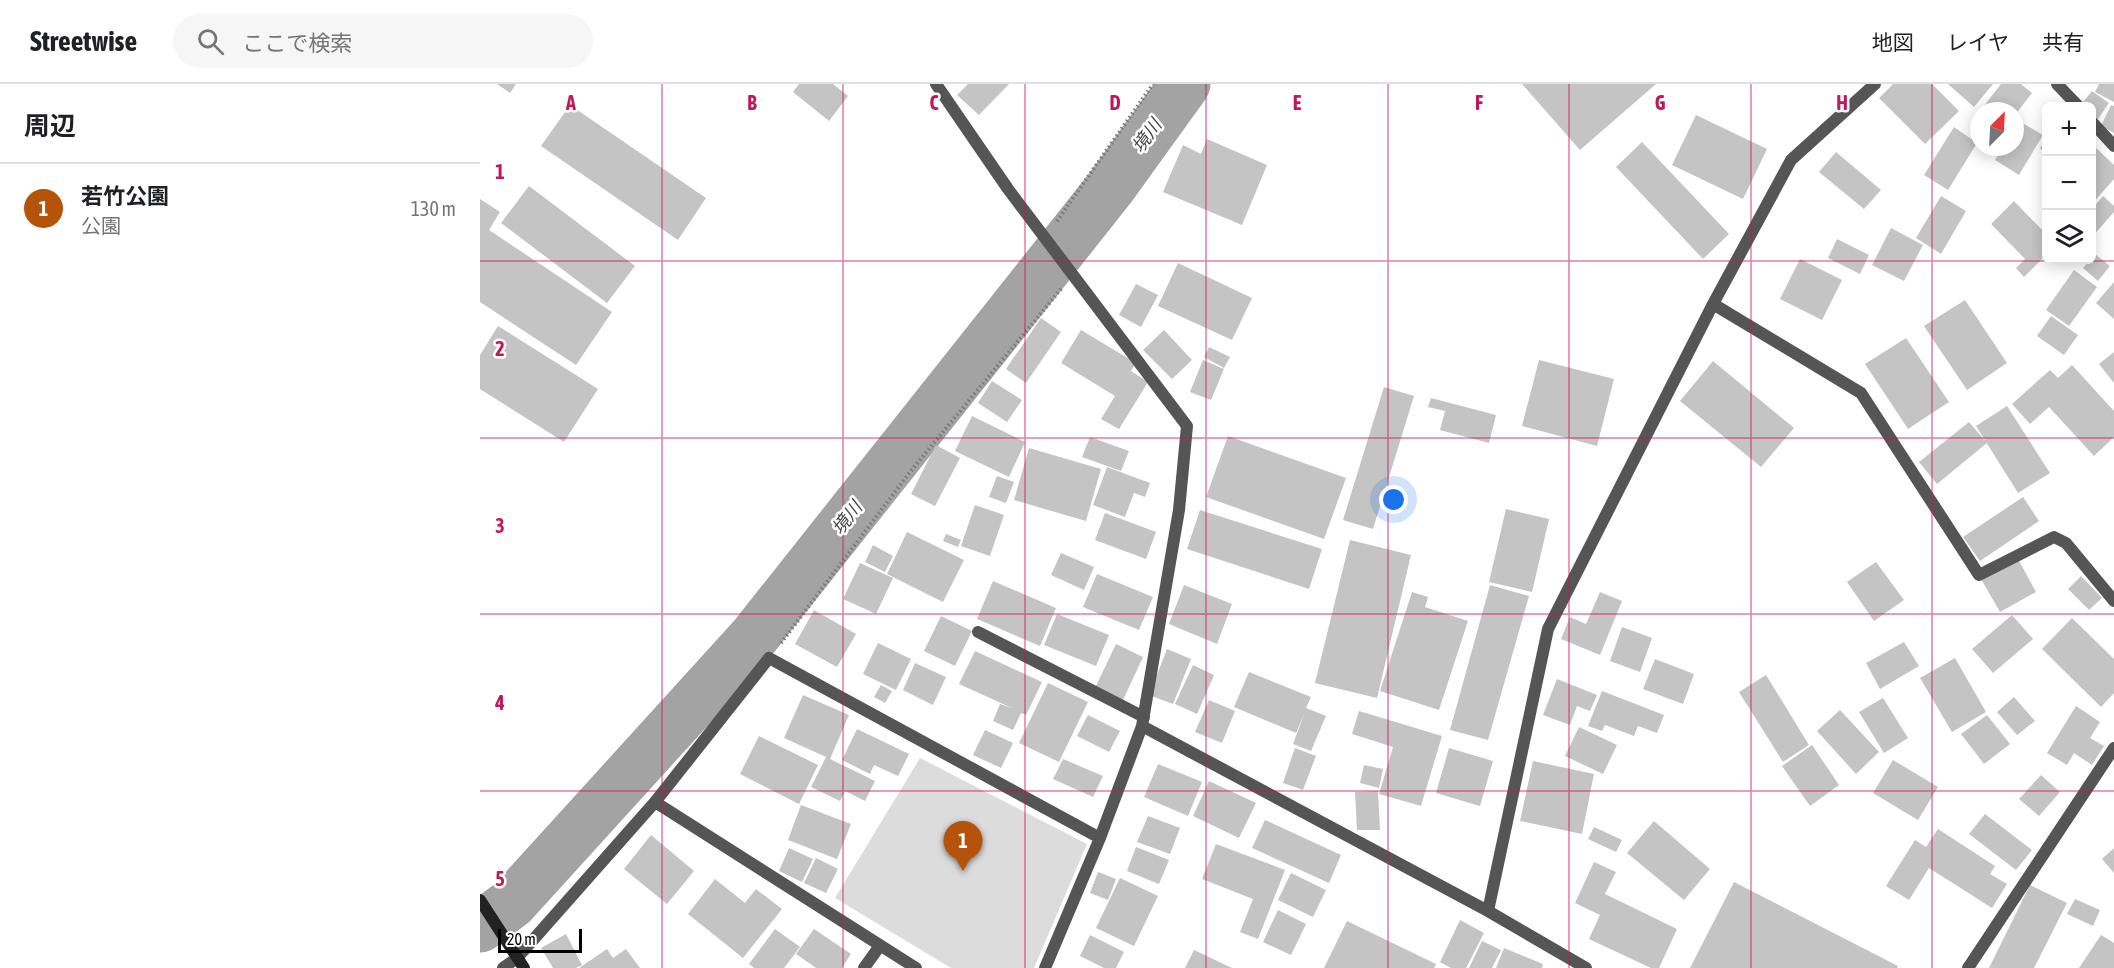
<!DOCTYPE html>
<html lang="ja">
<meta charset="utf-8">
<style>
body{margin:0;font-family:"Asap Condensed","Noto Sans JP",sans-serif;background:#f6f6f6;color:#202124}
.controls{position:absolute;right:18px;top:18px;display:grid;overflow:hidden;border-radius:9px;box-shadow:0 3px 15px #0003}
.controls button{width:54px;height:54px;display:grid;place-items:center;padding:0;border:0;border-bottom:2px solid #e0e0e0;background:#fff;color:#202124;font:30px sans-serif}
.compass{position:absolute;left:1490px;top:18px;width:54px;height:54px;border-radius:50%;background:#fff;box-shadow:0 3px 15px #0003;rotate:24deg}
.scale{position:absolute;left:18px;bottom:15px;width:84px;box-sizing:border-box;padding-left:6px;border:3px solid #000;border-top:0;font-size:16px;line-height:21px;white-space:nowrap;color:#000;-webkit-text-stroke:4px #fff;paint-order:stroke}
.you{position:absolute;left:914px;top:416px;width:21px;height:21px;margin:-15px;border:4px solid #fff;border-radius:50%;background:#1a73e8;box-shadow:0 0 0 9px #1a73e833}
.badge{display:grid;place-items:center;width:39px;height:39px;border-radius:50%;background:#b45309;color:#fff;font-size:20px;font-weight:700}
.pin{position:absolute;translate:-50% -50px;filter:drop-shadow(0 2px 3px #0008)}
.pin::after{content:'';position:absolute;top:32px;width:21px;height:18px;background:inherit;clip-path:polygon(0 0,100% 0,50% 100%)}
.list{margin:0;padding:0;list-style:none}
h2{display:flex;justify-content:space-between;align-items:center;height:78px;margin:0;padding:0 24px;font-size:26px}
h2 small{font-size:20px;font-weight:400;color:#757577}
.list li{display:grid;grid-template-columns:39px 1fr auto;gap:18px;align-items:center;box-sizing:border-box;height:90px;padding:0 24px;border-top:2px solid #e0e0e0}
.list b{display:block;font-size:22px;white-space:nowrap}
.list p{margin:0;font-size:20px;white-space:nowrap;color:#757577}
.list em{font-size:20px;font-style:normal;color:#757577}
.icon{flex:none;width:33px;height:33px;fill:none;stroke:currentColor;stroke-width:2;stroke-linecap:round;stroke-linejoin:round}
.map{position:relative;flex:none;width:1634px;height:884px;overflow:hidden}
header{display:flex;align-items:center;gap:36px;box-sizing:border-box;height:84px;padding:0 30px;background:#fff;border-bottom:2px solid #e0e0e0}
header strong{font-size:28px}
nav{display:flex;gap:33px;margin-inline-start:auto;font-size:21px}
.search{width:420px;height:54px;background:#f6f6f6;display:flex;align-items:center;gap:15px;box-sizing:border-box;padding:0 21px;border-radius:33px;color:#757577;font-size:22px}
main{display:flex}
aside{flex:1;background:#fff}
.map>svg:first-child{display:block}
.green{fill:#dcdcdc}
.lines{fill:none;stroke-linecap:round;stroke-linejoin:round}
.river{stroke:#a3a3a3;stroke-width:51}
.building{fill:#c4c4c4}
.path{stroke:#777;stroke-width:4;stroke-dasharray:1.5 3;stroke-linecap:butt}
.street{stroke:#555;stroke-width:12}
.secondary{stroke:#222;stroke-width:12}
.grid{fill:none;stroke:#c2185b;stroke-width:1.5;stroke-opacity:0.55}
.labels{text-anchor:middle;stroke-width:5;stroke-linejoin:round;paint-order:stroke}
.water-label{font-size:18px;font-style:italic;fill:#444;stroke:#fff}
.grid-label{font-size:20px;text-anchor:middle;font-weight:bold;fill:#c2185b;stroke:#fff;stroke-width:5;stroke-linejoin:round;paint-order:stroke}
</style>
<header>
<strong>Streetwise</strong>
<div class="search"><svg class="icon" aria-label="search" viewBox="0 0 24 24"><circle cx="10" cy="10" r="6"/><path d="M15 15l6 6"/></svg>ここで検索</div>
<nav><a>地図</a><a>レイヤ</a><a>共有</a></nav>
</header>
<main>
<aside>
<h2>周辺<small></small></h2>
<ul class="list">
<li><span class="badge">1</span><div><b>若竹公園</b><p>公園</p></div><em>130 m</em></li>
</ul>
</aside>
<div class="map">
<svg width="1634" height="884" viewBox="0 0 1634 884">
<rect width="100%" height="100%" fill="#fff"/>
<path class="green" d="M440,674l167,86 -53,124h-83l-116,-70z"/>
<g class="lines">
<path class="river" d="M0,843l32,-24 241,-265 357,-450 75,-104"/>
</g>
<path class="building" d="M17,0h19l-6,9z
M319,0h34l15,12 -19,25 -36,-29z
M488,0h41l-30,31 -22,-20z
M1042,0h134l-76,66z
M1413,0h39l27,27 -34,33 -46,-46z
M1468,0h45l-19,23z
M1521,0h20l11,9 -17,22v-4h-35z
M1619,0h15v18l-19,-10z
M1612,7l17,12 -11,16 -6,-4v-9h-12z
M90,21l136,93 -28,42 -137,-94z
M1631,21l3,1v27l-13,-7z
M1216,31l71,34 -24,50 -71,-34z
M1539,37l24,14 -24,40 -24,-15 8,-13h12v-20z
M1474,43l23,16 -29,47 -24,-15z
M727,55l60,26 -25,60 -79,-33 20,-47 18,9z
M1566,56v14l-6,-6z
M1162,58l87,92 -26,25 -87,-92z
M1612,60l22,21v14l-22,25z
M1356,68l45,38 -17,19 -45,-37z
M49,102l106,80 -28,37 -106,-80z
M1461,112l25,15 -25,43 -25,-16z
M1623,112l11,10v6l-22,25v-28z
M0,115l20,13 -11,18 123,82 -36,53 -96,-63z
M1534,117l32,33v21l-22,22 -8,-9 9,-9 -34,-35z
M1411,144l32,17 -19,36 -32,-16z
M1357,155l32,16 -9,19 -32,-16z
M1615,170l15,12 -12,15 -15,-13z
M1320,175l42,21 -20,40 -42,-21z
M698,179l74,35 -20,42 -74,-34z
M1594,186l23,17 -28,39 -23,-16z
M1634,198v37l-18,-16z
M656,200l22,11 -17,32 -22,-12z
M1485,216l42,63 -40,27 -43,-64z
M1571,232l27,19 -14,20 -27,-19z
M561,234l20,14 -35,51 -20,-14z
M18,242l100,63 -34,53 -84,-53v-34z
M601,246l55,33 -5,8 17,11 -29,47 -18,-10 14,-23 -54,-33z
M684,246l28,30 -20,19 -29,-29z
M1426,254l43,64 -41,27 -43,-65z
M729,263l21,10 -6,11 -20,-11z
M1634,268v31l-15,-19z
M723,276l21,9 -13,31 -21,-8z
M1059,276l75,19 -17,67 -75,-20z
M1233,277l81,67 -33,39 -81,-66z
M1592,281l42,46v26l-20,19 -45,-49 -19,17 -18,-20 38,-34 8,8z
M512,297l30,19 -15,22 -29,-19z
M904,303l30,9 -41,133 -30,-9z
M951,314l65,17 -7,28 -49,-13 5,-19 -17,-4z
M1527,322l43,67 -32,20 -42,-67z
M492,332l53,26 -16,35 -54,-26z
M1489,338l18,21 -50,41 -18,-22z
M748,352l118,42 -22,61 -118,-42z
M610,353l39,14 -8,20 -39,-14z
M456,361l24,13 -25,48 -24,-12z
M549,364l72,21 -15,52 -72,-21z
M627,383l43,16 -5,14 -11,-4 -9,24 -32,-12z
M517,392l17,6 -8,21 -17,-6z
M1543,413l16,24 -59,40 -17,-24z
M495,421l29,10 -14,41 -29,-10z
M1026,425l43,10 -17,73 -43,-10z
M720,426l122,39 -13,40 -122,-40z
M625,429l51,19 -10,27 -51,-19z
M427,448l57,28 -21,42 -56,-28z
M466,450l15,6 -3,7 -15,-6z
M870,456l61,15 -34,143 -62,-15z
M393,461l20,11 -8,16 -20,-10z
M581,469l33,14 -10,23 -33,-15z
M1538,475l18,33 -36,20 -19,-33z
M1396,478l28,38 -30,21 -27,-39z
M380,479l33,15 -17,36 -33,-15z
M617,490l56,23 -14,33 -56,-23z
M1601,492l21,22 -13,12 -21,-21z
M513,497l63,27 -16,38 -63,-27z
M704,501l48,19 -15,40 -48,-20z
M1010,501l39,11 -41,144 -38,-10z
M932,508l16,5 -3,10 43,14 -29,89 -59,-19z
M1120,508l22,9 -22,54 -39,-16 9,-22 16,7z
M334,526l42,24 -19,33 -42,-23z
M577,530l52,21 -13,31 -52,-21z
M1532,531l21,24 -40,34 -21,-24z
M461,532l31,15 -17,35 -31,-15z
M1592,534l42,41v34l-13,14 -59,-58z
M1142,543l30,11 -12,34 -30,-11z
M1424,558l15,24 -39,23 -14,-26z
M398,559l33,16 -15,31 -33,-16z
M636,560l27,13 -21,45 -27,-14z
M687,565l24,10 -18,45 -24,-9z
M495,567l67,31 -16,33 -5,-2 -8,17 -20,-9 7,-17 12,4 -53,-24z
M1475,574l31,54 -34,20 -32,-54z
M1175,575l39,15 -11,30 -40,-15z
M435,579l31,14 -13,28 -30,-15z
M713,581l21,10 -17,39 -22,-10z
M769,588l62,25 -5,11 20,8 -15,35 -18,-7 12,-32 -9,21 -62,-26z
M1286,591l43,70 -26,17 -44,-70z
M1077,595l40,16 -7,16 -13,-5 -7,19 -27,-10z
M568,599l40,19 -29,60 -40,-19z
M401,601l11,6 -7,12 -11,-6z
M1122,607l62,24 -7,18 -19,-7 -4,10 -29,-11 -3,6 -14,-5z
M323,611l46,20 -19,44 45,22 -10,20 -20,-10 -5,10 -29,-14 15,-30 -42,-19z
M1534,613l21,24 -18,14 -20,-23z
M1403,614l25,40 -24,15 -25,-41z
M729,616l26,11 -13,32 -27,-11z
M1596,622l24,16 -10,16 14,8 -12,19 -18,-12 -7,12 -20,-12z
M1360,626l39,42 -23,22 -39,-43z
M879,627l83,25 -21,70 -42,-12 14,-47 -41,-13z
M608,631l32,16 -11,21 -32,-16z
M1507,631l23,29 -26,20 -23,-30z
M1099,643l38,18 -14,29 -38,-18z
M377,645l52,25 -11,22 -24,-11 -4,9 -28,-14z
M505,646l28,13 -12,25 -28,-13z
M279,652l59,29 -19,39 -59,-30z
M1332,661l27,40 -29,21 -28,-40z
M815,664l21,8 -13,34 -20,-7z
M969,664l44,13 -13,45 -44,-13z
M583,675l40,17 -10,21 -40,-18z
M1413,676l45,27 -20,33 -45,-27z
M1053,677l61,13 -12,60 -62,-13z
M678,680l44,18 -14,34 -44,-19z
M884,681l19,4 -4,19 -19,-5z
M1561,691l19,17 -21,24 -20,-17z
M729,697l47,22 -17,35 -46,-22z
M898,707l2,39h-23l-2,-38z
M321,721l50,19 -14,35 -49,-19z
M1505,730l47,36 -16,20 -47,-36z
M668,732l32,12 -10,26 -33,-12z
M785,736l76,35 -12,28 -77,-35z
M1174,737l56,48 -26,31 -57,-47z
M1114,743l28,13 -6,12 -28,-13z
M1458,745l57,37 -5,8 17,10 -15,24 -63,-40 -20,32 -23,-14 29,-46 11,7z
M171,751l43,36 -27,33 -43,-35z
M736,760l69,26 -27,69 -18,-7 13,-33 -51,-20z
M656,763l33,13 -10,24 -32,-13z
M309,764l24,11 -11,23 -23,-11z
M1634,764v25l-12,-14z
M336,774l22,11 -12,24 -22,-10z
M1114,778l22,10 -11,22 72,35 -18,39h-8l-62,-29 11,-24 -25,-12z
M618,788l18,7 -8,21 -18,-7z
M811,789l35,17 -13,27 -35,-17z
M640,794l38,18 -24,50 -38,-18z
M235,795l30,24 11,-14 26,20 -39,49 -55,-44z
M1254,798l164,84 -1,2h-207z
M1550,801l37,18 -33,65h-45z
M1595,815l25,11 -7,16 -26,-12z
M798,826l28,14 -15,31 -28,-13z
M980,836l24,13 -18,35h-15l-11,-6z
M867,837l89,43 -2,4h-110z
M295,845l25,18 -16,21h-30l-5,-4z
M334,845l37,25 -9,14h-26l-20,-14z
M86,850l16,31 -6,3h-23l-12,-20z
M610,851l34,17 -8,16h-12l-24,-12z
M1621,851l13,8v25h-35z
M1002,857l19,9 -9,18h-23z
M1024,864l39,16 -1,4h-46z
M127,865l6,9 13,-9 14,19h-61z
M714,866l38,18h-47z"/>
<g class="lines">
<path class="path" d="M577,137l96,-137
M301,559l129,-171 151,-183"/>
<path class="street" d="M456,0l72,105 179,237 -8,84 -37,216 -42,112 -55,130
M1577,0l21,22
M1612,38l22,24
M1233,220l148,89 118,182 75,-38 12,6 48,58
M498,548l166,85
M662,642l346,185 98,57
M175,718l114,-144 331,180
M1008,827l60,-282 165,-325 78,-144 84,-76
M23,884l14,-10 138,-156 261,166
M384,884l15,-21
M1488,884l146,-220"/>
<path class="secondary" d="M0,816l44,68"/>
</g>
<path class="grid" d="M182,0v884M363,0v884M545,0v884M726,0v884M908,0v884M1089,0v884M1271,0v884M1452,0v884M0,177h1634M0,354h1634M0,530h1634M0,707h1634"/>
<g class="labels">
<g class="water-label">
<text transform="translate(667 52) rotate(-54)" y="6">境川</text>
<text transform="translate(367 434) rotate(-52)" y="6">境川</text>
</g>
</g>
<g class="grid-label">
<text x="91" y="26">A</text>
<text x="272" y="26">B</text>
<text x="454" y="26">C</text>
<text x="635" y="26">D</text>
<text x="817" y="26">E</text>
<text x="999" y="26">F</text>
<text x="1180" y="26">G</text>
<text x="1362" y="26">H</text>
<text x="20" y="95">1</text>
<text x="20" y="272">2</text>
<text x="20" y="449">3</text>
<text x="20" y="626">4</text>
<text x="20" y="802">5</text>
</g>
</svg>
<div class="controls">
<button>+</button>
<button>−</button>
<button><svg class="icon" aria-label="layers" viewBox="0 0 24 24"><path d="M12 4l9 5-9 5-9-5zM3 14l9 5 9-5"/></svg></button>
</div>
<svg class="compass" viewBox="-18 -18 36 36"><path d="M0-13l5 13h-10z" fill="#e53935"/><path d="M0 13l5-13h-10z" fill="#757577"/></svg>
<div class="scale">20 m</div>
<div class="you"></div>
<div class="pin badge" style="left:483px;top:787px">1</div>
</div>
</main>
